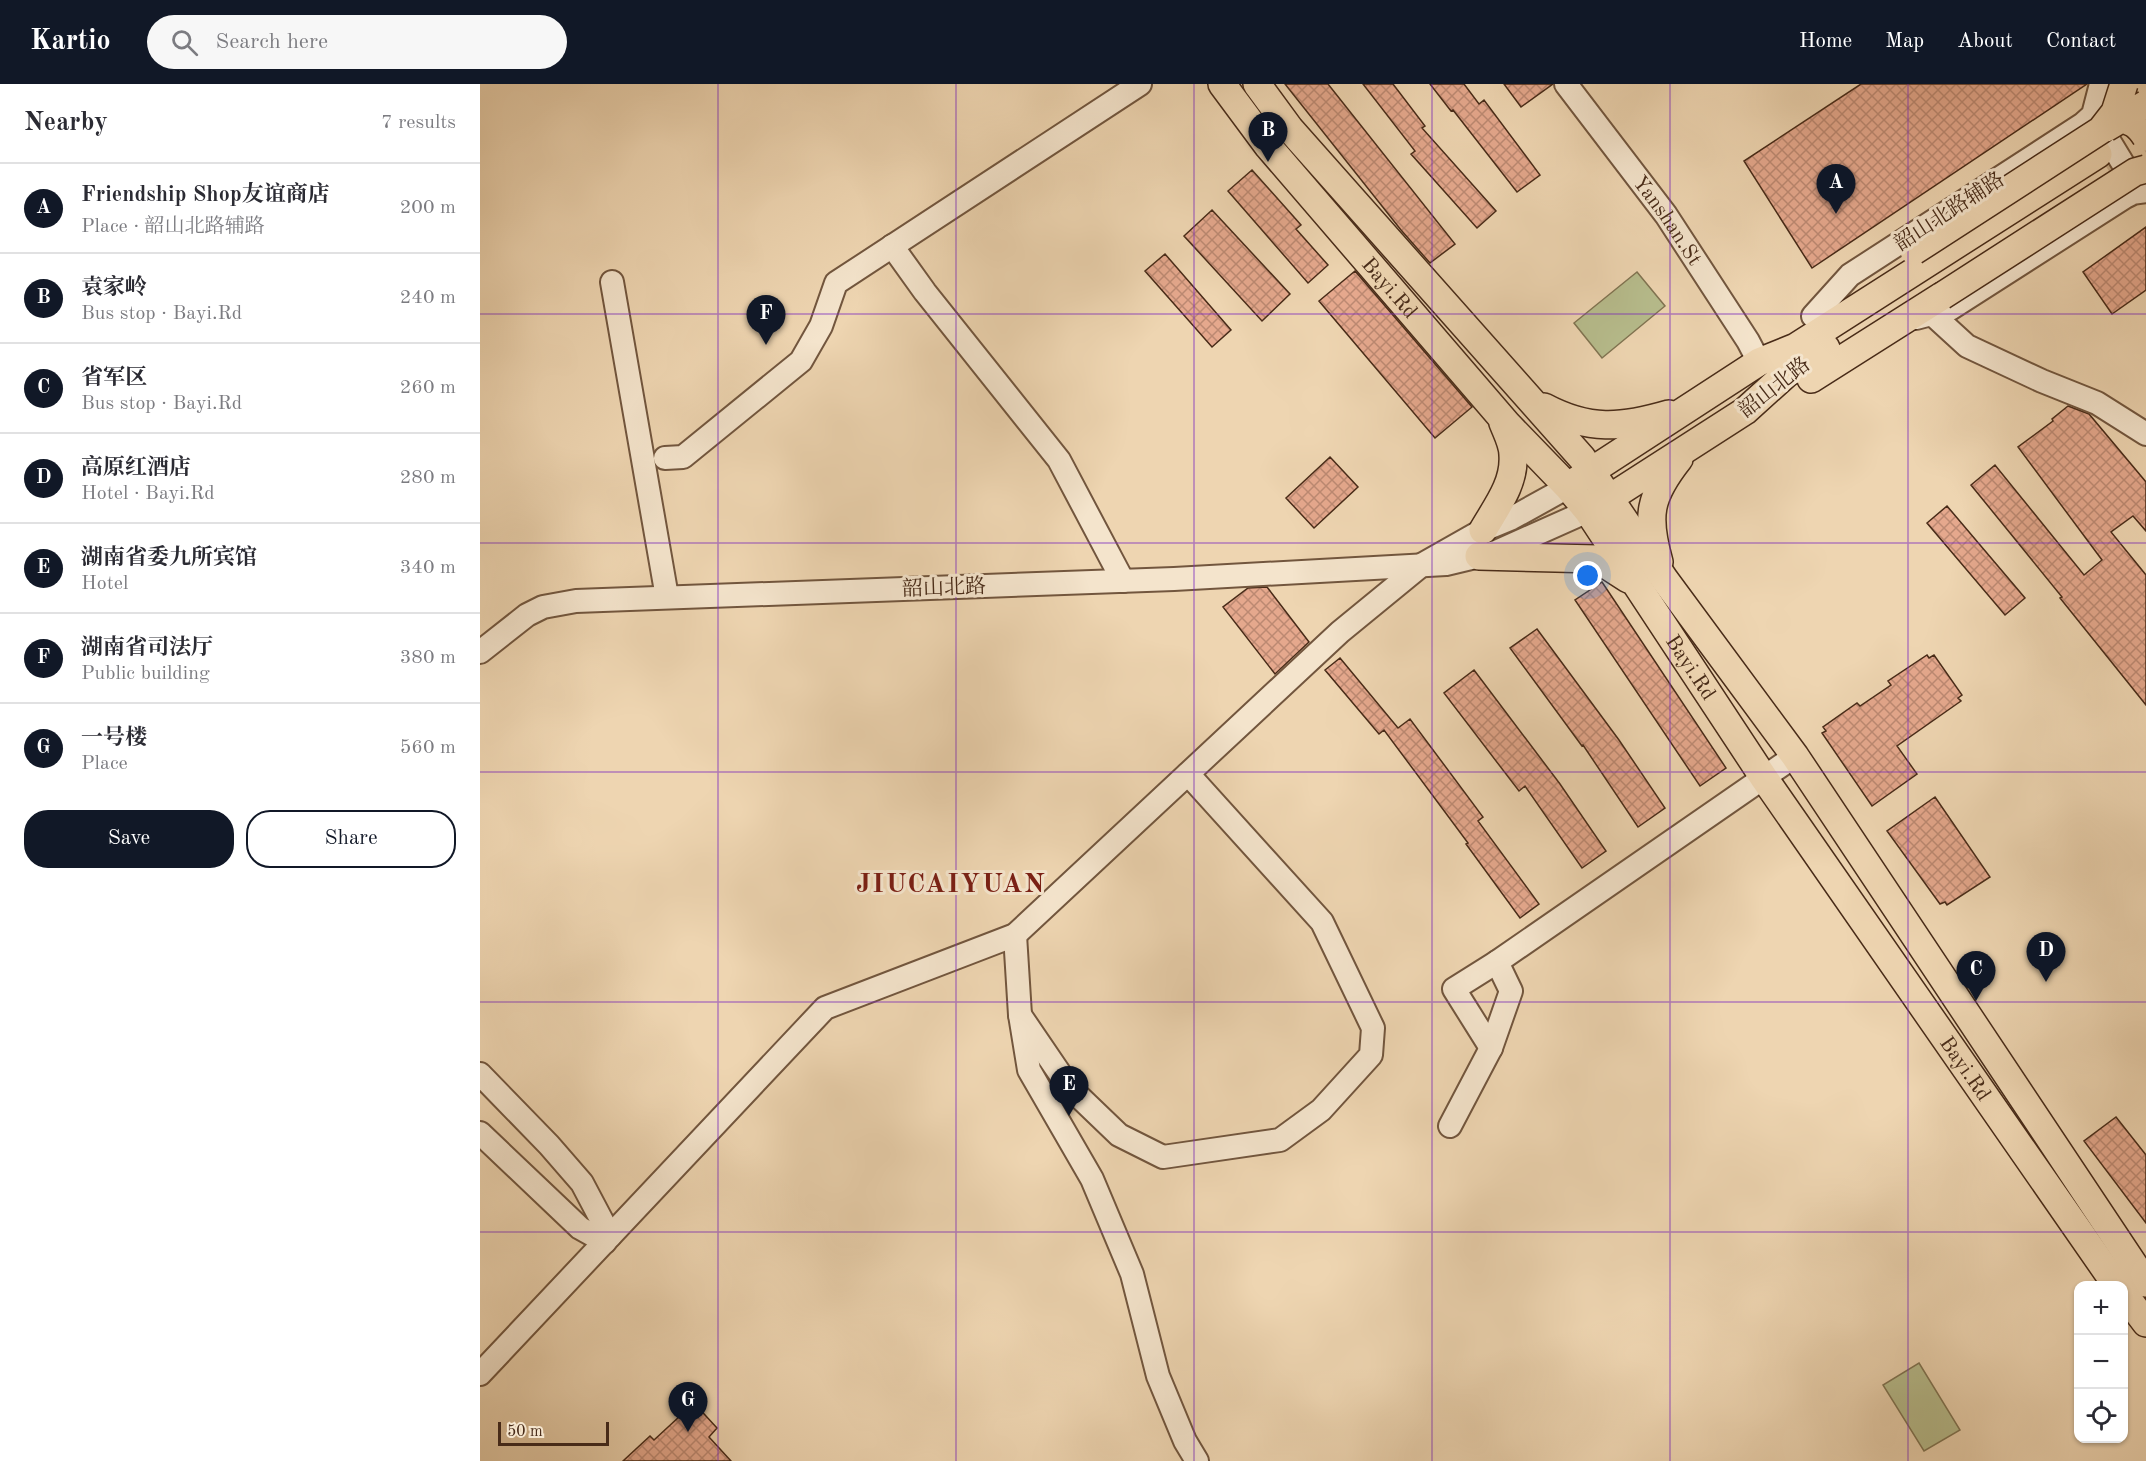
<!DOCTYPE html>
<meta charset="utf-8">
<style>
body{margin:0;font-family:"Old Standard TT","Noto Serif SC",serif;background:#f7f7f7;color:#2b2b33}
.controls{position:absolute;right:18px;bottom:18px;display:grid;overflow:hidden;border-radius:12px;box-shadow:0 2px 4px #0004}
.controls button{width:54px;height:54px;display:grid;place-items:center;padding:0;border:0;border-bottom:2px solid #e1e1e2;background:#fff;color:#2b2b33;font:30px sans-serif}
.scale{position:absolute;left:18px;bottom:15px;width:111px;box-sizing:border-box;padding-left:6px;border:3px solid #482b18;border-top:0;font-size:16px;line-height:21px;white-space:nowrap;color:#482b18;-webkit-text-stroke:4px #f4e4cc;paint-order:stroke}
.you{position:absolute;left:1108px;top:492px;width:21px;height:21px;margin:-15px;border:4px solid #fff;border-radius:50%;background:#1a73e8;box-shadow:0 0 0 9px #1a73e833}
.badge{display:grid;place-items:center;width:39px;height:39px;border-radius:50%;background:#111827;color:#fff;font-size:20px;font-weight:700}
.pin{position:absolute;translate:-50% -50px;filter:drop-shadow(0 2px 3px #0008)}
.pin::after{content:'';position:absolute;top:32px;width:21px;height:18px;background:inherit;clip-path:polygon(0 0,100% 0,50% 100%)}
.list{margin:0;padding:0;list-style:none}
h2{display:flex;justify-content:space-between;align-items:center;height:78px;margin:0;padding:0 24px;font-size:26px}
h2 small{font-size:20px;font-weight:400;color:#7c7c81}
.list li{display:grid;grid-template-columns:39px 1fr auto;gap:18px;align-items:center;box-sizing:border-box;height:90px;padding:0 24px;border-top:2px solid #e1e1e2}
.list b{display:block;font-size:22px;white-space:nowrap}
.list p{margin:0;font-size:20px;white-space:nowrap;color:#7c7c81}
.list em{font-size:20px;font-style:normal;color:#7c7c81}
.actions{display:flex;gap:12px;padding:18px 24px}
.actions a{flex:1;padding:14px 0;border:2px solid #111827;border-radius:24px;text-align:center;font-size:21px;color:#111827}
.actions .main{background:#111827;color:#fff}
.icon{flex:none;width:33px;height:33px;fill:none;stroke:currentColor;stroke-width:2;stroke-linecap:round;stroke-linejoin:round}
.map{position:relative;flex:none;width:1666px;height:1377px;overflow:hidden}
header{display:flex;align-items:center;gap:36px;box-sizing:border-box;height:84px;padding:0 30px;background:#111827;color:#fff}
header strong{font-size:28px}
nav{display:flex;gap:33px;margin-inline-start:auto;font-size:21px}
.search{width:420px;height:54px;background:#f7f7f7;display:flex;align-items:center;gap:15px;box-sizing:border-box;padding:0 21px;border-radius:33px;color:#7c7c81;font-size:22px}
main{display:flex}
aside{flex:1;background:#fff}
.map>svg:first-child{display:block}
.green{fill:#b7bd8d;stroke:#807452;stroke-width:1.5}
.building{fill:url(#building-cross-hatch);stroke:#482b18;stroke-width:1.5}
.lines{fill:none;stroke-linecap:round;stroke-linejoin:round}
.major-tunnel{stroke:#cdb392;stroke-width:27;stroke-dasharray:27 14;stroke-linecap:butt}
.minor-casing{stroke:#72563e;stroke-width:26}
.major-casing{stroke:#482b18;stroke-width:30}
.minor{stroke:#f4e4cc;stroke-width:22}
.major{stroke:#eed5b1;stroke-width:27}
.major-bridge-casing{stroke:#482b18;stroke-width:30;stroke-linecap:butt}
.major-bridge{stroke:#eed5b1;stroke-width:27}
.grid{fill:none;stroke:#7b2cbf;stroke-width:1.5;stroke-opacity:0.55}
.labels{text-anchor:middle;stroke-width:6;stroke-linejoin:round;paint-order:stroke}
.street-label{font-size:21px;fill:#482b18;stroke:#f4e4cc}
.district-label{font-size:27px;font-weight:bold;letter-spacing:1.5px;fill:#7a1f14;stroke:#f4e4cc}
</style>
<header>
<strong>Kartio</strong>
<div class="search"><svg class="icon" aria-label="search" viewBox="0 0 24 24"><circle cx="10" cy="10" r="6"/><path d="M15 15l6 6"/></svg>Search here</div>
<nav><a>Home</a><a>Map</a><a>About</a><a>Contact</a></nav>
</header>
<main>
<aside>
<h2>Nearby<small>7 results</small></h2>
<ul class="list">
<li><span class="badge">A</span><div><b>Friendship Shop友谊商店</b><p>Place · 韶山北路辅路</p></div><em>200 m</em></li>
<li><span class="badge">B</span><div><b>袁家岭</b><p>Bus stop · Bayi.Rd</p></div><em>240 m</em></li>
<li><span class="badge">C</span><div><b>省军区</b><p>Bus stop · Bayi.Rd</p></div><em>260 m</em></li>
<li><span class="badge">D</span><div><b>高原红酒店</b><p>Hotel · Bayi.Rd</p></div><em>280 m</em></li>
<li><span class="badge">E</span><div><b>湖南省委九所宾馆</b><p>Hotel</p></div><em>340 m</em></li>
<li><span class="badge">F</span><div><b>湖南省司法厅</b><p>Public building</p></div><em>380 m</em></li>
<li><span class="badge">G</span><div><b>一号楼</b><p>Place</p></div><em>560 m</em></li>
</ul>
<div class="actions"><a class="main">Save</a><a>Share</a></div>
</aside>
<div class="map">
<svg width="1666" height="1377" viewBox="0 0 1666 1377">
<defs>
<pattern id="building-cross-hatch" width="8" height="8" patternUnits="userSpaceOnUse" patternTransform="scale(1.5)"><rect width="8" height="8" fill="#e5a88d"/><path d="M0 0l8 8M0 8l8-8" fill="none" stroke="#bc8972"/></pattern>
</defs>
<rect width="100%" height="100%" fill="#eed5b1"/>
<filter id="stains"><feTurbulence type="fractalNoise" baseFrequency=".00333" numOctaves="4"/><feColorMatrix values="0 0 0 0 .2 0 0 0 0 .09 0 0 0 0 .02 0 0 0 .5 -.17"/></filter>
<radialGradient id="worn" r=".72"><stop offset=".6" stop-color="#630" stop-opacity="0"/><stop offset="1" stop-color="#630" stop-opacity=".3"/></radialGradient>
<path class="green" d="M1157,188l28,34 -63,52 -28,-35z
M1439,1279l41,67 -36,21 -41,-66z"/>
<path class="building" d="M805,0h43l127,160 -25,19 -29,-33z
M883,0h30l32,42 -3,2 74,83 -19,17 -66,-74 4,-3z
M950,0h34l15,20 5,-4 56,75 -23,17 -64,-82 -2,1z
M1024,0h49l-32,23z
M1381,0h226l-275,184 -68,-107z
M772,86l49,55 -5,4 32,36 -20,18 -80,-92z
M732,126l78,84 -28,27 -78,-85z
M1666,143v63l-34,24 -29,-42z
M685,170l66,76 -19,17 -67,-76z
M875,187l117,136 -37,31 -116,-137z
M1588,322l21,8 57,68v49l-13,-15 -22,16 35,43v130l-86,-107 2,-1 -91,-112 24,-20 89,110 18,-15 -84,-113 35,-26 -1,-2z
M850,373l28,30 -44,41 -28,-30z
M1467,422l78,92 -20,17 -78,-92z
M1122,498l124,186 -26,18 -125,-186z
M787,503l42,55 -34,32 -52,-67 25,-19z
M1057,545l82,111 46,68 -27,19 -55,-82 -1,1 -72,-98z
M1447,571l2,3 5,-3 28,40 -4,3 3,3 -64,45 20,28 -45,32 -50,-73 4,-2 -3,-4 34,-24 3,3 31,-21 -3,-4z
M860,574l58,70 12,-9 73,98 -5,4 61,83 -19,14 -54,-74 2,-1 -84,-113 -5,4 -54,-64z
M994,586l86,114 46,67 -24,17 -57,-82 -6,5 -75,-98z
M1455,713l55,80 -43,28 -2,-3 -5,2 -53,-73z
M1636,1033l30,38v68l-62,-82z
M214,1319l23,25 -8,9 22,24h-108l27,-25 4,4z"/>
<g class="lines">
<path class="major-tunnel" d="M1627,84l39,-25"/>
<defs>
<g id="minor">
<path id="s1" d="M1086,0l100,131 82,126 11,21"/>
<path d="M1614,32l45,74"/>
<path d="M412,162l33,46 134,168 64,121"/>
<path d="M132,198l55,315"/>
<path d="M1452,230l35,32 75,35 55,22 49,31"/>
<path d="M1333,232l37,-41 233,-151 10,-9 8,-31"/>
<path d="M1436,234l34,-9 175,-112 8,-4 13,-2"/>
<path d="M185,374l18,-1 118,-96 20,-35 15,-43 304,-199"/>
<path d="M0,568l47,-37 16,-8 33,-6 598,-22 272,-15 50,-12 92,-41"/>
<path d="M535,851l5,80 9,55 63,109 40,95 26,102 27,65 12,20"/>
<path d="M540,931l49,72 50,48 44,22 117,-17 41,-30 50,-55 2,-27 -51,-106 -134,-148"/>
<path d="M1011,964l-37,-59 43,-27 298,-206"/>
<path d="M0,990l69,71 33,38 28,53"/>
<path d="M970,1042l41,-78 20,-57 -14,-29"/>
<path d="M0,1049l100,95 25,14"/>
<path d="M0,1290l345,-366 190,-73 325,-303 83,-68 60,-34 29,-12 56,-31"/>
</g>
<g id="major">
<path id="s2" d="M742,0l46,62 240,279 60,62 20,24 176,267 353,508"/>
<path d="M777,0l33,45 292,329 83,122 130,176 351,527"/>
<path d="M1331,295l131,-83"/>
<path d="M1064,323c45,24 77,21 125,7"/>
<path d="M1096,397l183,-119 37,-15 302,-193"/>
<path d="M1114,424l151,-97 41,-37 40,-26"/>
<path d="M1003,446c14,-24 32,-47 30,-75 0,-11 -6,-22 -10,-32"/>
<path d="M999,472l118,3 31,20"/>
<path d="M1179,478c-13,-46 -10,-65 20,-103"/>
<path d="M1644,1210l22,29"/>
</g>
</defs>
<use href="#minor" class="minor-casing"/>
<use href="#major" class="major-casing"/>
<use href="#minor" class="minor"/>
<use href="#major" class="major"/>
<defs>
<path id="major-bridge" d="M1639,35c13,1 20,7 27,18
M1626,44l40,-24
M1434,167l187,-121 14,-18 9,-28
M1462,212l193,-124 11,-3"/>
</defs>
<use href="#major-bridge" class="major-bridge-casing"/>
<use href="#major-bridge" class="major-bridge"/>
</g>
<path class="grid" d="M238,0v1377M476,0v1377M714,0v1377M952,0v1377M1190,0v1377M1428,0v1377M0,230h1666M0,459h1666M0,688h1666M0,918h1666M0,1148h1666"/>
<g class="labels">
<g class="street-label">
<text transform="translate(1469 127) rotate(-33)" y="7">韶山北路辅路</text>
<text dy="7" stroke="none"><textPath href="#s1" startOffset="170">Yanshan.St</textPath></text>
<text dy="7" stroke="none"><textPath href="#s2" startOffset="264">Bayi.Rd</textPath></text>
<text transform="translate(1294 303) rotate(-38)" y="7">韶山北路</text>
<text transform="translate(464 503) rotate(-2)" y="7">韶山北路</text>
<text dy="7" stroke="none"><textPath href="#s2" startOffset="750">Bayi.Rd</textPath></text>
<text dy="7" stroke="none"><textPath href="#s2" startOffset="1236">Bayi.Rd</textPath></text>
</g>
<g class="district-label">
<text x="471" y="808">JIUCAIYUAN</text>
</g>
</g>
<rect width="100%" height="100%" filter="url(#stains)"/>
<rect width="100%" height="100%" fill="url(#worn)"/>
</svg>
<div class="controls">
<button>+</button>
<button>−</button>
<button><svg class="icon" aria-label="locate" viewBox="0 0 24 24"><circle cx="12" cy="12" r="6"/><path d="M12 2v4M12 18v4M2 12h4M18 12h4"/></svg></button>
</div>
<div class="scale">50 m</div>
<div class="you"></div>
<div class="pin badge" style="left:1356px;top:130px">A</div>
<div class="pin badge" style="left:788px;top:78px">B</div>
<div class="pin badge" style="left:1496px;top:917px">C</div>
<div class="pin badge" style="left:1566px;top:898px">D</div>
<div class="pin badge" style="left:589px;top:1032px">E</div>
<div class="pin badge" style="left:286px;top:261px">F</div>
<div class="pin badge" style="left:208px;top:1348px">G</div>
</div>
</main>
